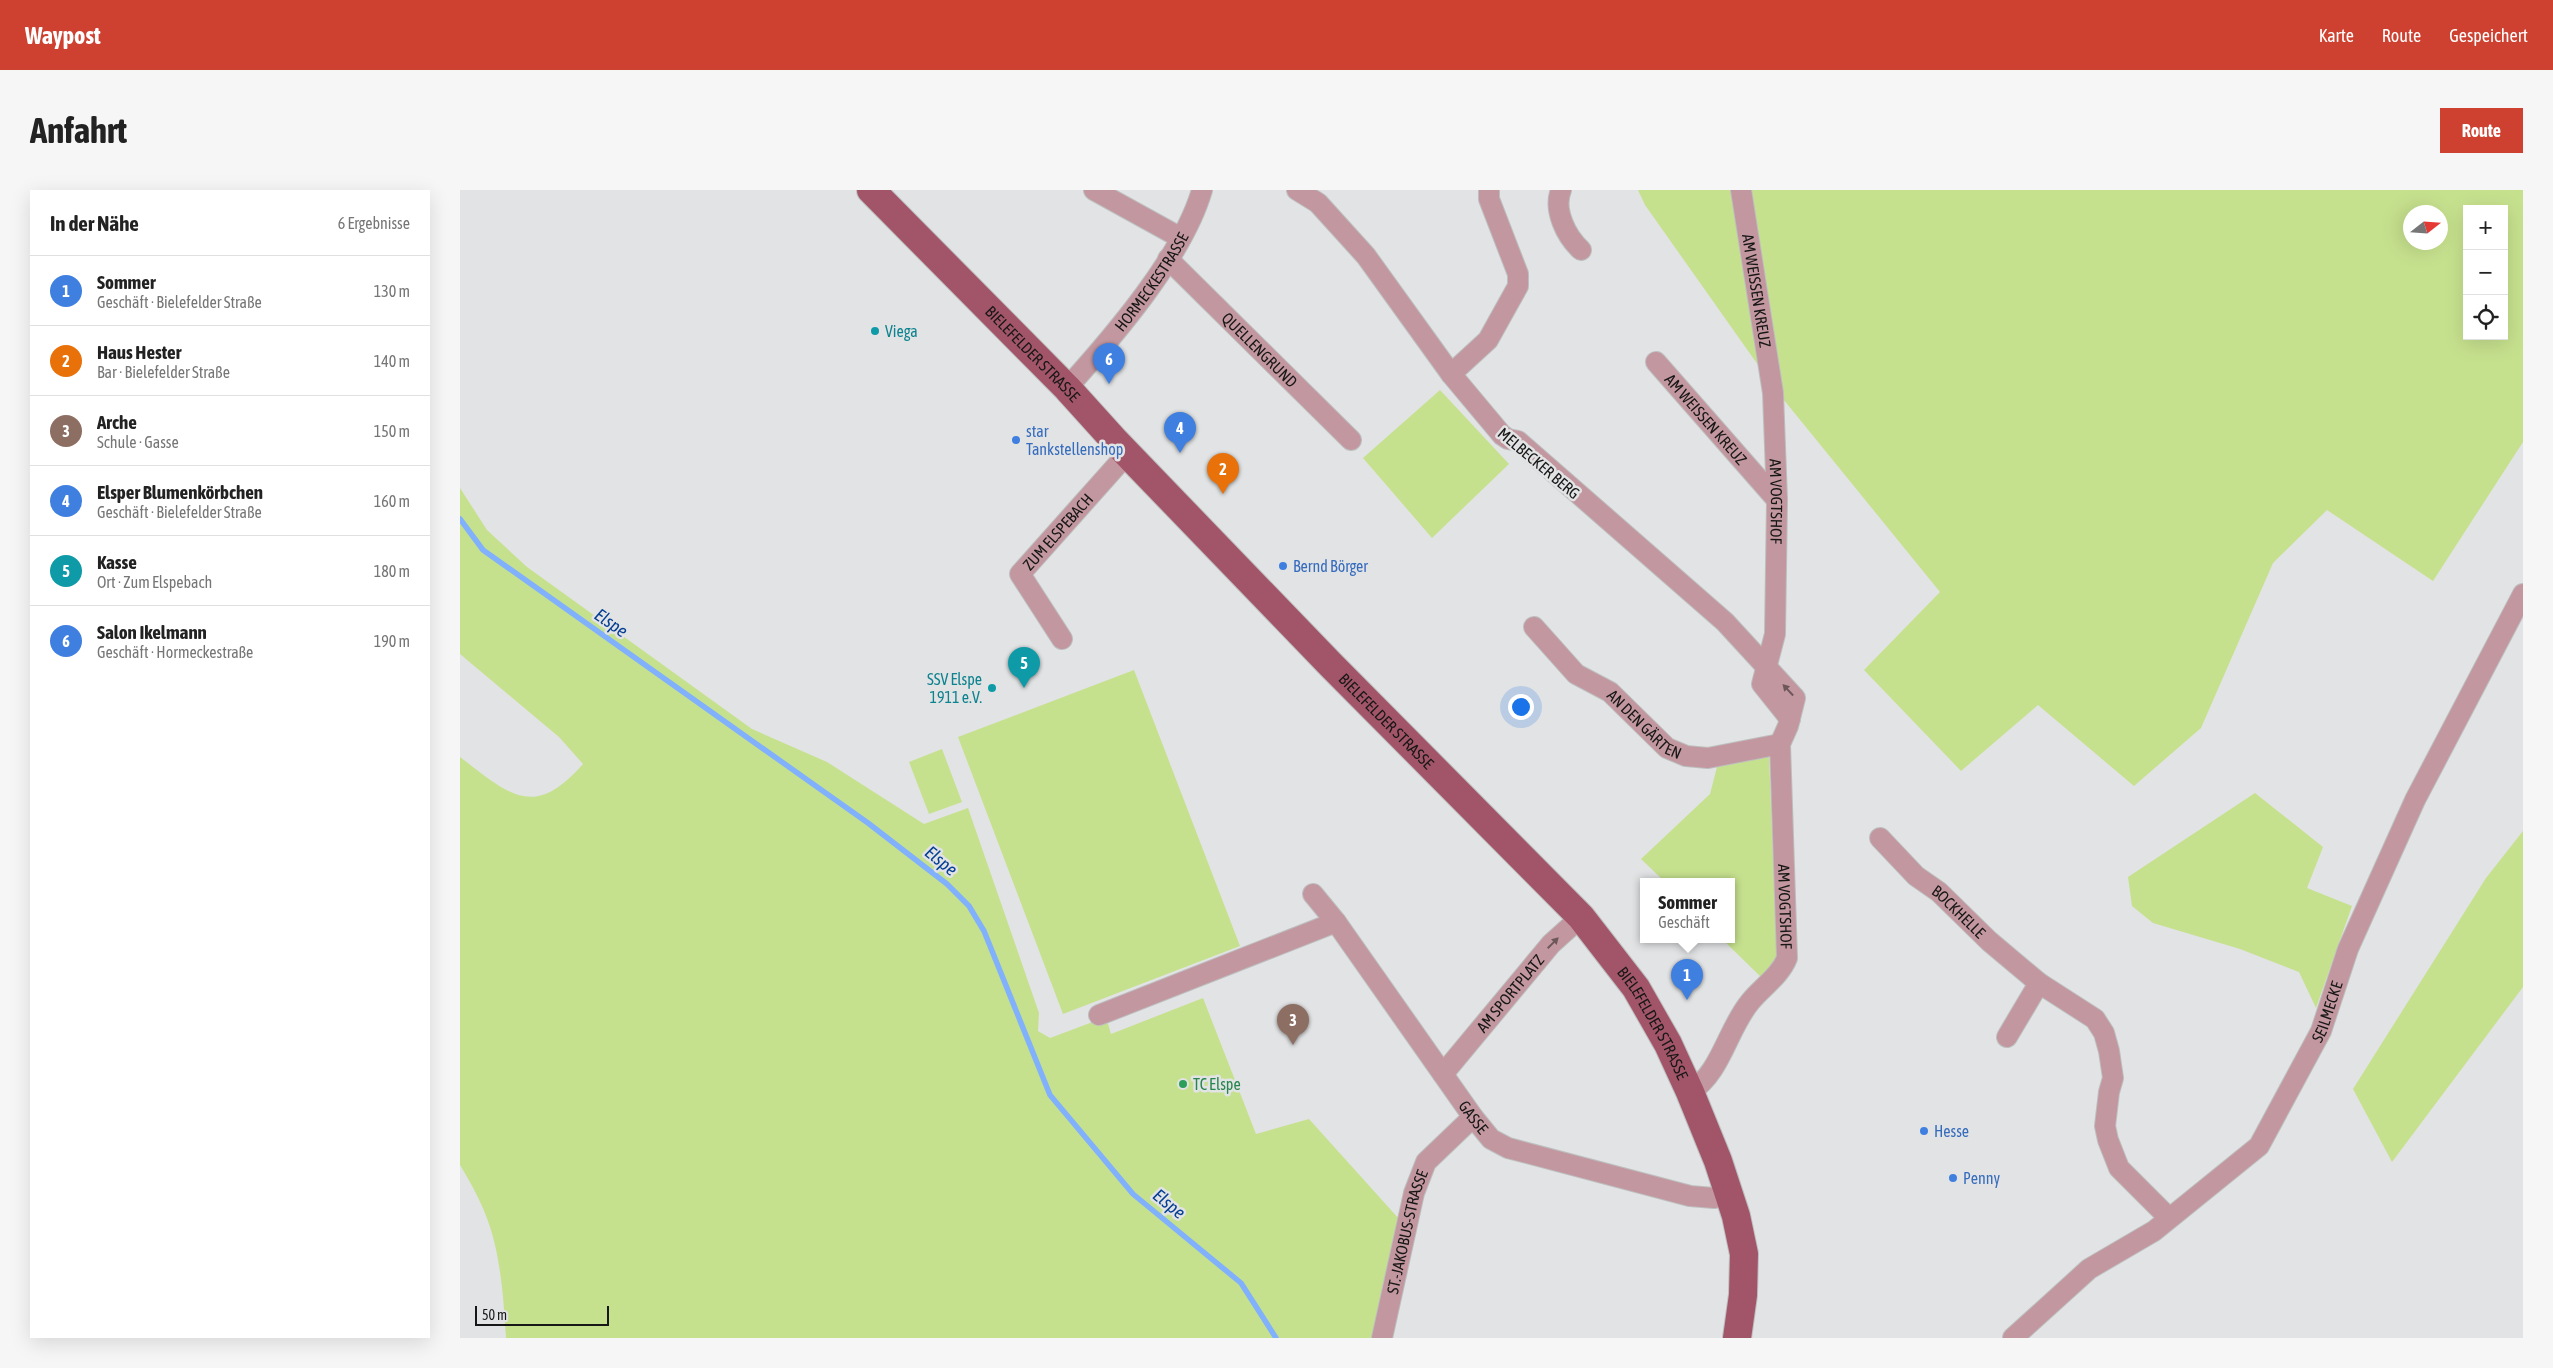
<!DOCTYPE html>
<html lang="de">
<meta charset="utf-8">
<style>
body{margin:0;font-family:"Asap Condensed",sans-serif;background:#f6f6f6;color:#222}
.controls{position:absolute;right:15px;top:15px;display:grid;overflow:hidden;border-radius:0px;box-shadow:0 5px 20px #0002}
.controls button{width:45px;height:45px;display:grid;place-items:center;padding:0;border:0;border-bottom:1px solid #e0e0e0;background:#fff;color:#222;font:25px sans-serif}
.compass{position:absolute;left:1943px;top:15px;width:45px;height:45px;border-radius:50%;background:#fff;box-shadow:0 5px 20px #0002;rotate:73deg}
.scale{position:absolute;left:15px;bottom:12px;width:134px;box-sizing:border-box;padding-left:5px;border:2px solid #171717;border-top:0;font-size:14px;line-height:18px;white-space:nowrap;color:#171717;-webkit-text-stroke:4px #e2e3e4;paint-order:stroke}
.you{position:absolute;left:1060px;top:516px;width:18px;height:18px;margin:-12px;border:4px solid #fff;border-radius:50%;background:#1a73e8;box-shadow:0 0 0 8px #1a73e833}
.badge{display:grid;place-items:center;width:32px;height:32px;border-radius:50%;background:#ce4131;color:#fff;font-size:16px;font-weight:700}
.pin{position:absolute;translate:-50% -41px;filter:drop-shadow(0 1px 2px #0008)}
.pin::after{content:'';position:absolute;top:26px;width:18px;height:15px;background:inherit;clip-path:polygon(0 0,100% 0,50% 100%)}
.popup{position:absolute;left:1180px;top:688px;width:95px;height:65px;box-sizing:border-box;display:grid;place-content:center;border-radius:0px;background:#fff;filter:drop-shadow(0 1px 4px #0005);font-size:16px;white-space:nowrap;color:#767676}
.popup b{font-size:19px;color:#222}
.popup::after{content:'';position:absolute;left:50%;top:100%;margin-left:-10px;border:10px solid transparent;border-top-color:#fff}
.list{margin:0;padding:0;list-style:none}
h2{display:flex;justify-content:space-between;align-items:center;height:65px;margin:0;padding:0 20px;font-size:21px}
h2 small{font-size:16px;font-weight:400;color:#767676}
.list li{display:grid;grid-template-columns:32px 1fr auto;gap:15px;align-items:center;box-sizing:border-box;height:70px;padding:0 20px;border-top:1px solid #e0e0e0}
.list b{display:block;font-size:19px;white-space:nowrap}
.list p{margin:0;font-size:16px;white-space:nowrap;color:#767676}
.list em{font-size:16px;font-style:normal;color:#767676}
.icon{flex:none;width:28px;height:28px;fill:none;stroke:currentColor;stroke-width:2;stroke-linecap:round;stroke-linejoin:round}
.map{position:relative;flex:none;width:2063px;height:1148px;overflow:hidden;border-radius:0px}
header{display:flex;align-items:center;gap:30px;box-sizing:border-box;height:70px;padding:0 25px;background:#ce4131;color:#fff}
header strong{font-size:24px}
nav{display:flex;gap:28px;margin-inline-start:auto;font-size:18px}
.intro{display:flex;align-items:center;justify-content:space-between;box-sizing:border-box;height:120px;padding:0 30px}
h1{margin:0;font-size:35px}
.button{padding:12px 22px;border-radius:0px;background:#ce4131;color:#fff;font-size:18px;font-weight:700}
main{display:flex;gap:30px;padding:0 30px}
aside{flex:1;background:#fff;border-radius:0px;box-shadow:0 5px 20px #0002}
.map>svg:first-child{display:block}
.green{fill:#c6e18e;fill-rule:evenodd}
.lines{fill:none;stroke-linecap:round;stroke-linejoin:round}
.stream{stroke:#81b0fc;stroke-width:5.5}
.street-casing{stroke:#bdbebf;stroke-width:22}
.primary-casing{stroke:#bdbebf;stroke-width:30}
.street{stroke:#c3979f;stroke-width:20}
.primary{stroke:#a25568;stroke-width:28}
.oneway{fill:#6d575b}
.culture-dot{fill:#0f9aa8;stroke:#e2e3e4;stroke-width:2}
.shop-dot{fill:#3f7fe0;stroke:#e2e3e4;stroke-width:2}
.leisure-dot{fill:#2e9e5b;stroke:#e2e3e4;stroke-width:2}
.labels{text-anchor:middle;stroke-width:5;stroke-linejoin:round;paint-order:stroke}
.street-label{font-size:16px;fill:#171717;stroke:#e2e3e4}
.culture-label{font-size:16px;fill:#0d838f;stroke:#e2e3e4;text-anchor:start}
.shop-label{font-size:16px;fill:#366cbe;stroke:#e2e3e4;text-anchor:start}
.leisure-label{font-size:16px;fill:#27864d;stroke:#e2e3e4;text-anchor:start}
.water-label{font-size:18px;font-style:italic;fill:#053f95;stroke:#e2e3e4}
</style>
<header>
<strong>Waypost</strong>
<nav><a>Karte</a><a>Route</a><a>Gespeichert</a></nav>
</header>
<div class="intro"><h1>Anfahrt</h1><a class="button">Route</a></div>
<main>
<aside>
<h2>In der Nähe<small>6 Ergebnisse</small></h2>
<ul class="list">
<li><span class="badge" style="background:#3f7fe0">1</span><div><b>Sommer</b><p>Geschäft · Bielefelder Straße</p></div><em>130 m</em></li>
<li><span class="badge" style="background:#e8710a">2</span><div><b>Haus Hester</b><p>Bar · Bielefelder Straße</p></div><em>140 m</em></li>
<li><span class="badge" style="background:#8d6e63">3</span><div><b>Arche</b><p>Schule · Gasse</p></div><em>150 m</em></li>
<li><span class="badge" style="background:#3f7fe0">4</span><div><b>Elsper Blumenkörbchen</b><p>Geschäft · Bielefelder Straße</p></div><em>160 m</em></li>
<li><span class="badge" style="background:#0f9aa8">5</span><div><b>Kasse</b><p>Ort · Zum Elspebach</p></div><em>180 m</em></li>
<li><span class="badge" style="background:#3f7fe0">6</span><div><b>Salon Ikelmann</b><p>Geschäft · Hormeckestraße</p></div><em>190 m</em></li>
</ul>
</aside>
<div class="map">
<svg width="2063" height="1148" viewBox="0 0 2063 1148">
<rect width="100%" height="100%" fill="#e2e3e4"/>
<path class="green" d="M1178,0h885v252l-90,139 -106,-71 -54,53 -72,165 -67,58 -96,-81 -77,66 -97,-101 76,-78 -165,-203 -130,-184zM2007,19h37v127h-37zM1950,22h30v30h-30z
M980,200l69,74 -77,74 -69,-80z
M0,298l27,42 40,37 225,162 75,33 97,62 44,-16 71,205 -1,18 12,7 56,-21 5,17 92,-36 53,136 53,-15 91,101 -24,118h-870c-2,-34 -5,-78 -16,-111 -7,-22 -18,-42 -30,-62v-408c49,37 73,64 123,7l-24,-27 -99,-83z
M674,480l106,276 -177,68 -105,-277z
M482,559l20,53 -33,12 -20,-52z
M1309,565l8,209 -15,14 -40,-39h9v-58h-67l-23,-22 69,-65 7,-27z
M1795,603l68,54 -16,41 45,18 -36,102 -17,-36 -59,-23 -87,-26 -21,-17 -4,-29z
M2063,641v156l-131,175 -39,-73 133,-211z"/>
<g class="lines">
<path class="stream" d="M0,329l23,31 385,273 79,61 22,22 15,25 66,164 83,99 108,89 35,55"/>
<defs>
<g id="street">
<path d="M634,0l87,48"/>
<path id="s1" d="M837,0l21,13 48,53 85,118 51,61 6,4 10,2 207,181 70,76 -7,28 -8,18 7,214c-7,18 -26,30 -37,44 -23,28 -29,71 -60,90"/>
<path d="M1101,0c-8,20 5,46 20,60"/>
<path id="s2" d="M1281,0l32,203 4,107 -2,134 -13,50 28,35"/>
<path id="s3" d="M708,69l183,181"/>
<path id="s4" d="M1196,172l121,138"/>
<path d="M991,184l37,-34 30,-54v-12l-29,-75v-9"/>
<path id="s5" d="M607,198c46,-51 116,-132 135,-198"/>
<path id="s6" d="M1074,437l42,47 34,18 57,56 19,8 22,2 72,-14"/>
<path id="s7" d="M602,449l-42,-65 107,-120"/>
<path id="s8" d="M1420,648l36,38 23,16 50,49 50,42 56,36 9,14 5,18 4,27 -4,14 -4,34 3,14 11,28 50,50"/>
<path id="s9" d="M853,704l23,28 137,195 18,22 17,9 182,48 24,2 15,-4"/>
<path d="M639,825l237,-93"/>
<path d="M1547,847l32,-54"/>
<path id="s10" d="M983,884l108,-130 30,-27"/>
<path id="s11" d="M922,1148l32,-145 12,-31 47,-45"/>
<path id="s12" d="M1553,1148l76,-69 65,-38 105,-85 62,-115 27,-82 67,-149 108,-206"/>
</g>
<g id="primary">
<path id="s13" d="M411,0l196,198 47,52 217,225 250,252 55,71 32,56 22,48 28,69 18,55 8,38 -1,41 -6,43"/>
</g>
</defs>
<use href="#street" class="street-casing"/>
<use href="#primary" class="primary-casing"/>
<use href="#street" class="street"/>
<use href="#primary" class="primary"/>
</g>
<defs><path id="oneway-solid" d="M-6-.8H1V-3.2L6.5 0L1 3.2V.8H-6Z" transform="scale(1.25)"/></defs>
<g class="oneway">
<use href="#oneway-solid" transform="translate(1328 500) rotate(-133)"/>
<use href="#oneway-solid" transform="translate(1093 753) rotate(-45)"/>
</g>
<g class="culture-dot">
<circle cx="415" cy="141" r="5"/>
<circle cx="532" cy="498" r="5"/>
</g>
<g class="shop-dot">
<circle cx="556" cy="250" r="5"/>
<circle cx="823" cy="376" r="5"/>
<circle cx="1464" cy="941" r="5"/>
<circle cx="1493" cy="988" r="5"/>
</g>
<circle class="leisure-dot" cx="723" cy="894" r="5"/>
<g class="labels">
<g class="street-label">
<text dy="6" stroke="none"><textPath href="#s5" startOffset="136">HORMECKESTRASSE</textPath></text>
<text dy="6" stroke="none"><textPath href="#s2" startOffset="102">AM WEISSEN KREUZ</textPath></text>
<text dy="6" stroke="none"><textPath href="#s3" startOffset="129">QUELLENGRUND</textPath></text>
<text dy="6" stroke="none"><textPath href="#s13" startOffset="230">BIELEFELDER STRASSE</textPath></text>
<text dy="6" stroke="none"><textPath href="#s4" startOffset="76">AM WEISSEN KREUZ</textPath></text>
<text transform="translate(1079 273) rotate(40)" y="6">MELBECKER BERG</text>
<text dy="6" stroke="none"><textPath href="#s2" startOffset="314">AM VOGTSHOF</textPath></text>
<text dy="6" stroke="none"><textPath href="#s7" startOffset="134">ZUM ELSPEBACH</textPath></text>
<text dy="6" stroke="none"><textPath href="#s13" startOffset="740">BIELEFELDER STRASSE</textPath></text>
<text dy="6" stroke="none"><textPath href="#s6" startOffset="149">AN DEN GÄRTEN</textPath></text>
<text dy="6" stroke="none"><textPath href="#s1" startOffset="928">AM VOGTSHOF</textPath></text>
<text dy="6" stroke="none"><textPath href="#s8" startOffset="108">BOCKHELLE</textPath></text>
<text dy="6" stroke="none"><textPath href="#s10" startOffset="105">AM SPORTPLATZ</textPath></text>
<text dy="6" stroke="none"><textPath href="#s12" startOffset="464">SEILMECKE</textPath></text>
<text dy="6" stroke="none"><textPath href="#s13" startOffset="1145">BIELEFELDER STRASSE</textPath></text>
<text dy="6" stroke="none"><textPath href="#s9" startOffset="275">GASSE</textPath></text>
<text dy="6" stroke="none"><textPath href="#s11" startOffset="109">ST.-JAKOBUS-STRASSE</textPath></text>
</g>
<g class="culture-label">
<text x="425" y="147">Viega</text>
<text x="522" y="495" text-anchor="end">SSV Elspe<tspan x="522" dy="18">1911 e.V.</tspan></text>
</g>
<g class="shop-label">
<text x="566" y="247">star<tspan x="566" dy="18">Tankstellenshop</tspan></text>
<text x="833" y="382">Bernd Börger</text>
<text x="1474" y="947">Hesse</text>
<text x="1503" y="994">Penny</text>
</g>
<g class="leisure-label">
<text x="733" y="900">TC Elspe</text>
</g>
<g class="water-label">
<text transform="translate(151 433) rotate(35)" y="6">Elspe</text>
<text transform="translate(481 671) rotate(39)" y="6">Elspe</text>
<text transform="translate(709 1014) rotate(39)" y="6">Elspe</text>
</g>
</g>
</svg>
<div class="controls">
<button>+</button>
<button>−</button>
<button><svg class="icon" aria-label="locate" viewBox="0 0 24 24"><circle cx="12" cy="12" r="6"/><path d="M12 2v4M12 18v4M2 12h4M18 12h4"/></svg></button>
</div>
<svg class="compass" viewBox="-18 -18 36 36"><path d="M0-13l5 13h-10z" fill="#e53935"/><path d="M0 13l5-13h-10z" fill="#767676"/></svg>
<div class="scale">50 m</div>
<div class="you"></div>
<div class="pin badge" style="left:1227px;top:810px;background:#3f7fe0">1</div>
<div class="popup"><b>Sommer</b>Geschäft</div>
<div class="pin badge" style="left:763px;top:304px;background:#e8710a">2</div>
<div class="pin badge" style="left:833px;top:855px;background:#8d6e63">3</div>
<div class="pin badge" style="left:720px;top:263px;background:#3f7fe0">4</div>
<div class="pin badge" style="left:564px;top:498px;background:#0f9aa8">5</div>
<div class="pin badge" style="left:649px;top:194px;background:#3f7fe0">6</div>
</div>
</main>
